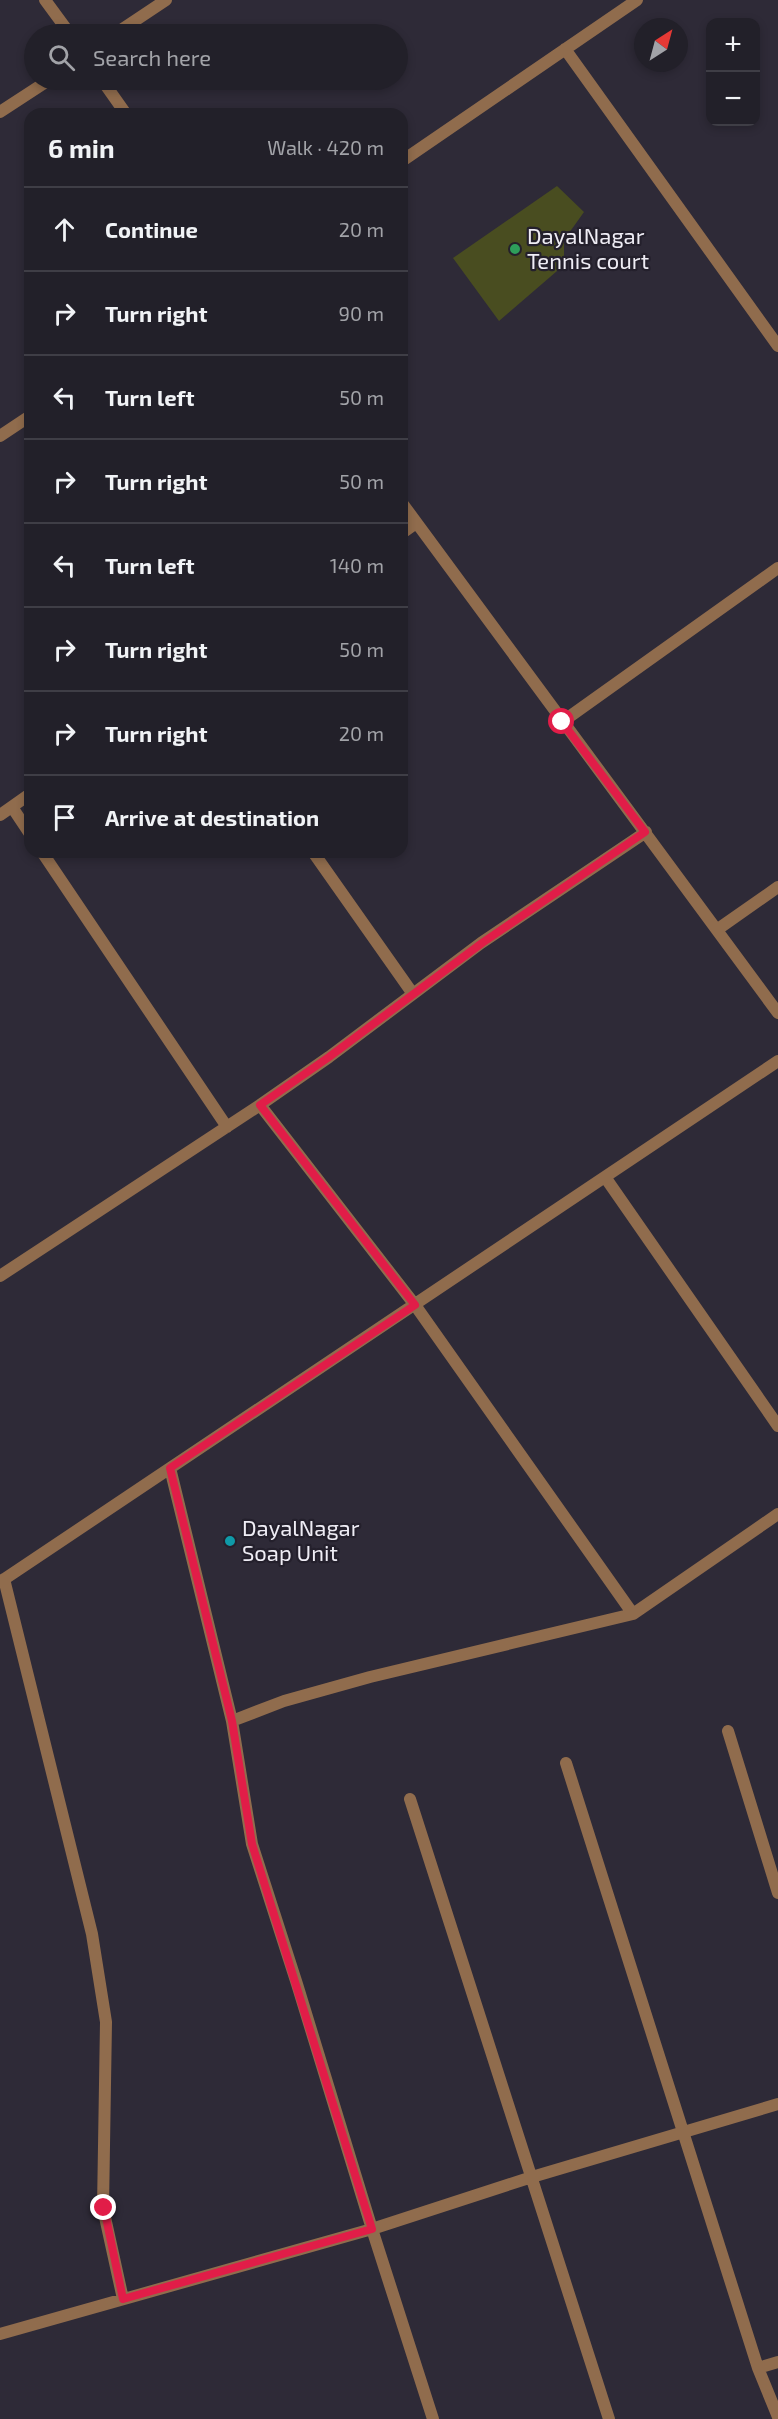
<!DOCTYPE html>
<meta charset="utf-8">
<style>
body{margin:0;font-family:"Exo 2",sans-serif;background:#2e2d35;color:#f1f3f6}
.controls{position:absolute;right:18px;top:18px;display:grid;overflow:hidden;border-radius:12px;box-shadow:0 3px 9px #0003}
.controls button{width:54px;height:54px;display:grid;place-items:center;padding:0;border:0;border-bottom:2px solid #3f3e46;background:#222029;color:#f1f3f6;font:30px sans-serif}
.compass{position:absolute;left:634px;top:18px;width:54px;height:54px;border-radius:50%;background:#222029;box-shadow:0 3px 9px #0003;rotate:36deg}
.stop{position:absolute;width:18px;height:18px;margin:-14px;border:4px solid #e11d48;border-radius:50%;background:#fff}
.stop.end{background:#e11d48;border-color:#fff;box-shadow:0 2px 6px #0008}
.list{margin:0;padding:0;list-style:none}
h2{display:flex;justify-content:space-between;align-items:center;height:78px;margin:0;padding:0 24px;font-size:26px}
h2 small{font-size:20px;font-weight:400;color:#a2a3a8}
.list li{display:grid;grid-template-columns:39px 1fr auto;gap:18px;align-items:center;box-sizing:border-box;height:84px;padding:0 24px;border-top:2px solid #3f3e46}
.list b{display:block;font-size:22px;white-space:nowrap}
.list em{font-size:20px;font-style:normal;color:#a2a3a8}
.icon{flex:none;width:33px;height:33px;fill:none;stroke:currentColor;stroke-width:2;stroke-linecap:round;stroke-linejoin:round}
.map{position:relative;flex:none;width:778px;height:2419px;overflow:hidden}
.search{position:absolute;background:#222029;box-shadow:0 3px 9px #0003;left:24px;top:24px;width:384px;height:66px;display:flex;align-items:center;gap:15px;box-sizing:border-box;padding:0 21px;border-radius:33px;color:#a2a3a8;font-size:22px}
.panel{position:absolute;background:#222029;box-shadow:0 3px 9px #0003;left:24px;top:108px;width:384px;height:750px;border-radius:18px}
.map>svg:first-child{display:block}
.green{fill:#494d20}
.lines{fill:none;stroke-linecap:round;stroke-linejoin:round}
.street{stroke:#906c4d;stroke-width:12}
.route{stroke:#e11d48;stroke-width:8}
.leisure-dot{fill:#2e9e5b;stroke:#24202c;stroke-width:2}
.culture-dot{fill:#0f9aa8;stroke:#24202c;stroke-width:2}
.labels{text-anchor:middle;stroke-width:4.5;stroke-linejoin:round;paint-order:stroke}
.poi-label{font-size:22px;fill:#efedf5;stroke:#24202c;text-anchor:start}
</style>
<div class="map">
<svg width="778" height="2419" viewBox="0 0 778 2419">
<rect width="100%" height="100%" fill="#2e2a37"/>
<path class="green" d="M557,186l27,26 -20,28v25l-65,56 -46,-63z"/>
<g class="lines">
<path class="street" d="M45,0l25,34
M115,34l51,-34
M565,49l213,297
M102,80l24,34
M0,112l49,-32
M402,161l235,-161
M0,436l30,-20
M402,503l376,510
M402,533l14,-10
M562,722l216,-154
M12,807l18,27
M0,815l30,-21
M42,852l185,275
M313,852l100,142
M718,929l60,-42
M260,1105l155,200 218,309
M605,1177l173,249
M0,1276l260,-171 69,-48 152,-114 165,-111
M170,1468l62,253
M4,1579l88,355 14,88 -3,186 20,91
M0,1582l778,-521
M728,1731l50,162
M566,1763l192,605 20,49
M410,1799l199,620
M0,2334l372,-105 160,-52 246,-73
M758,2368l20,-6
M433,2419l-61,-190 -75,-245 -45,-140 -20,-123 52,-20 86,-24 263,-63 145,-100"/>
</g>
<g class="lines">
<path class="route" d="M104,2208l19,91 249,-70 -120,-385 -20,-123 -62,-253 245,-163 -155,-200 69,-48 153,-114 163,-111 -83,-110"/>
</g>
<circle class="leisure-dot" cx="515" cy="249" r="6"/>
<circle class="culture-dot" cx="230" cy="1541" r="6"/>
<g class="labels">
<g class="poi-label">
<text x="527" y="244">DayalNagar<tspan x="527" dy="25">Tennis court</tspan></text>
<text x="242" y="1536">DayalNagar<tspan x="242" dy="25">Soap Unit</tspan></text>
</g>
</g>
</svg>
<div class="controls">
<button>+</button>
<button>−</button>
</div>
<svg class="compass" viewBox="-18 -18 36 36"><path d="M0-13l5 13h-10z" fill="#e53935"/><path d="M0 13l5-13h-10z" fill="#a2a3a8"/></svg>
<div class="stop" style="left:562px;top:722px"></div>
<div class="stop end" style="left:104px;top:2208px"></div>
<div class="search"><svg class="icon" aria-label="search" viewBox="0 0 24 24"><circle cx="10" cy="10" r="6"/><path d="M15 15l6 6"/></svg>Search here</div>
<section class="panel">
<h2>6 min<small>Walk · 420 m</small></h2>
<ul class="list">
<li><svg class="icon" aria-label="ahead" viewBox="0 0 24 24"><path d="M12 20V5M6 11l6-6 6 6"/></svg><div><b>Continue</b></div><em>20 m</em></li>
<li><svg class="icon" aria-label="right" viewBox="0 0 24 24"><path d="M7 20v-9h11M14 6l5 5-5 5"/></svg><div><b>Turn right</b></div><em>90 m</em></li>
<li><svg class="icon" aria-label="left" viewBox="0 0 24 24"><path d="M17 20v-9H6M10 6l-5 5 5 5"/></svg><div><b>Turn left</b></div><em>50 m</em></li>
<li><svg class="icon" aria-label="right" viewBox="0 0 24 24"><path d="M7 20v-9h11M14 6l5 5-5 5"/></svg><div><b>Turn right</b></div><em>50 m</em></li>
<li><svg class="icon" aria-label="left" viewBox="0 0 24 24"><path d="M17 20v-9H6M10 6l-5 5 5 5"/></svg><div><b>Turn left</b></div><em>140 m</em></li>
<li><svg class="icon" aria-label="right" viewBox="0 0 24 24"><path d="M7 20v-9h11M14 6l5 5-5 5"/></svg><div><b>Turn right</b></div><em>50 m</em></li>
<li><svg class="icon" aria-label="right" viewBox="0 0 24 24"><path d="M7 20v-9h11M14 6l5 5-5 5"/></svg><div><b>Turn right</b></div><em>20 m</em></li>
<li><svg class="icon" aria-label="arrive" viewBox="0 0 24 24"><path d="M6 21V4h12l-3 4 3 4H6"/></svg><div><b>Arrive at destination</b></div></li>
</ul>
</section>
</div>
